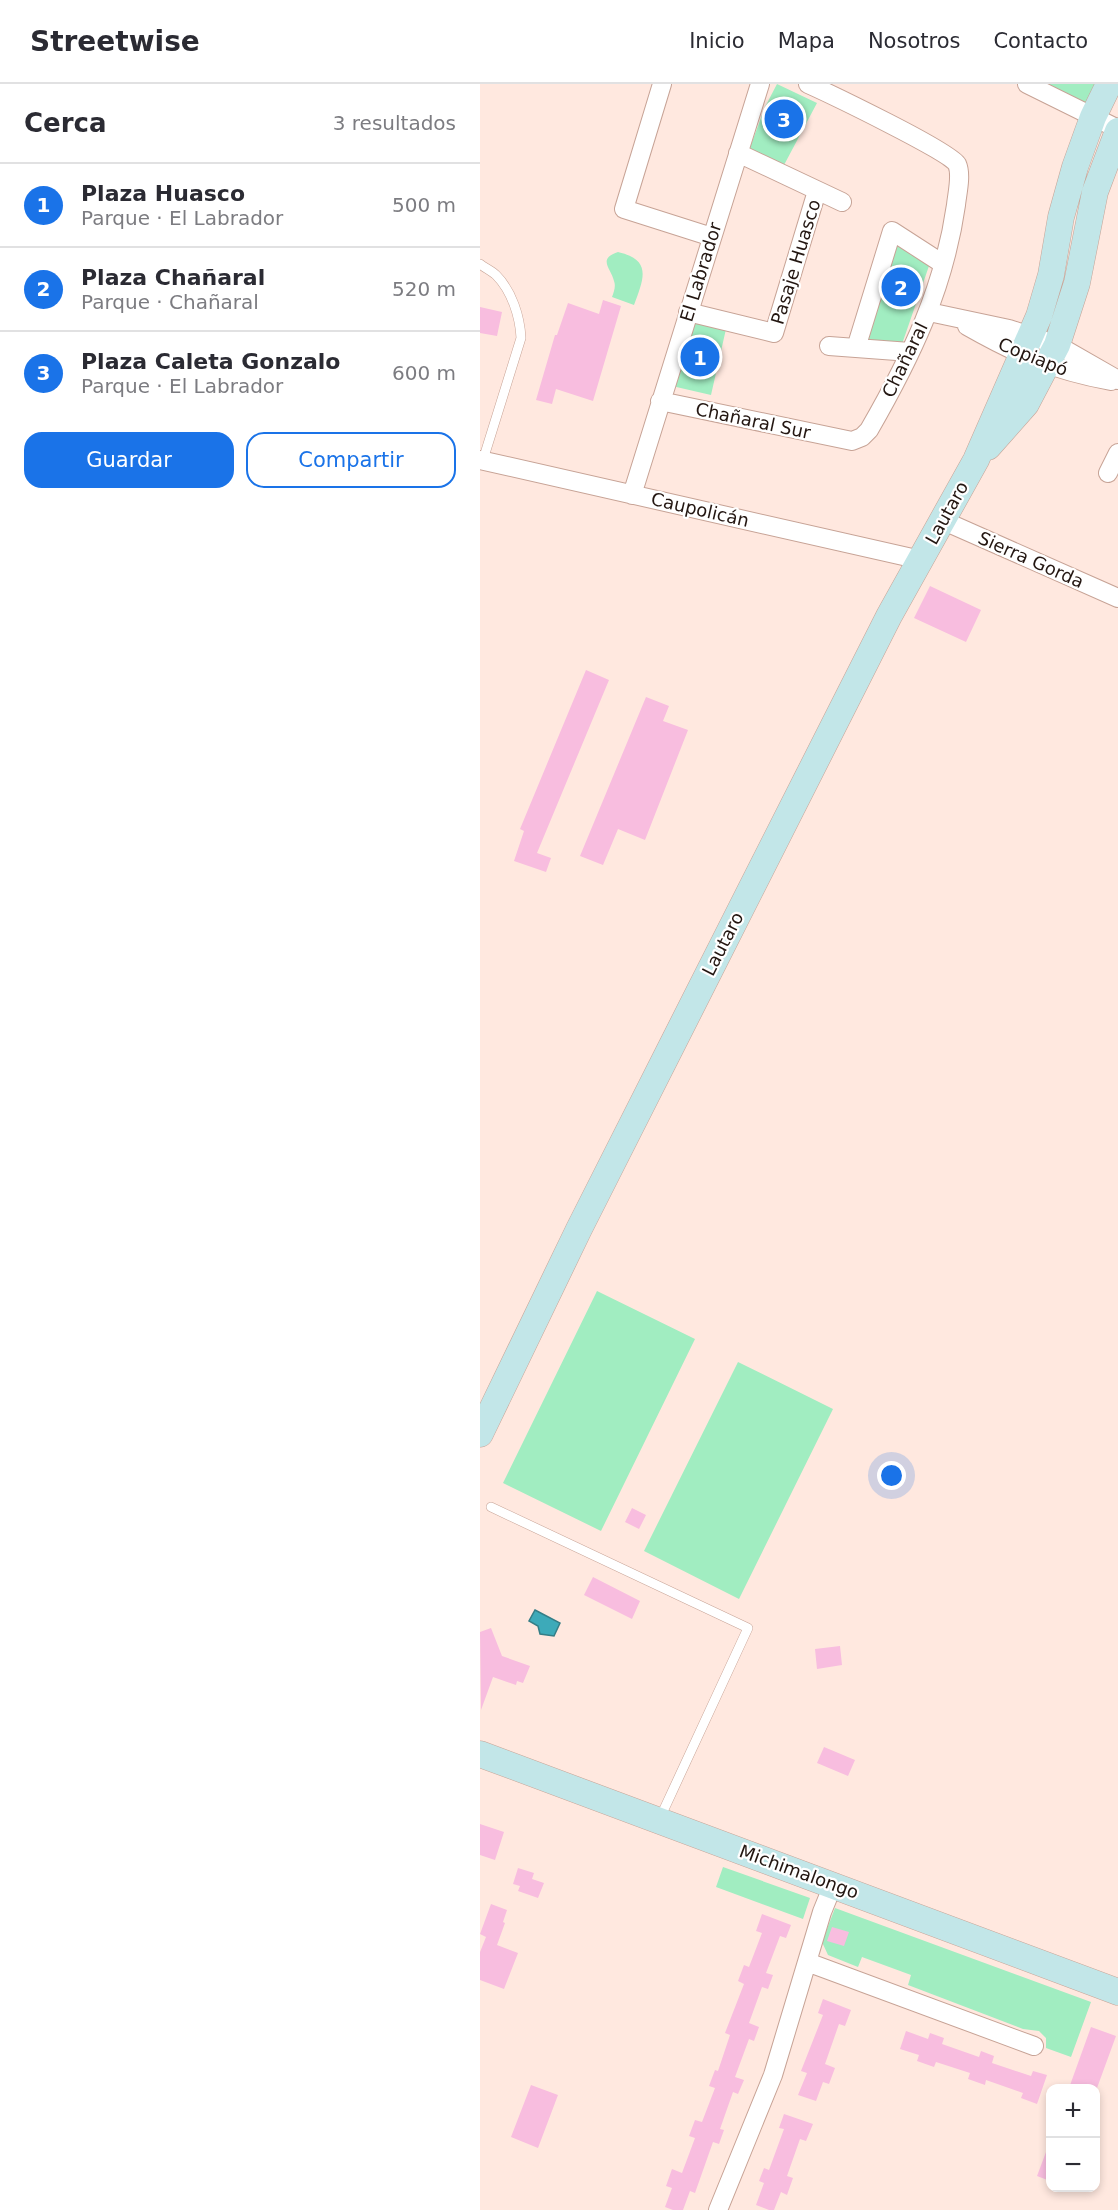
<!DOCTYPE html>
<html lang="es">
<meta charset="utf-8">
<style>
body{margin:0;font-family:"DejaVu Sans",sans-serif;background:#f2f2f3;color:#2b2b33}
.controls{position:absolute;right:18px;bottom:18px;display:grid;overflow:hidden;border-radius:12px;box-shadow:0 3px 9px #0003}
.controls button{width:54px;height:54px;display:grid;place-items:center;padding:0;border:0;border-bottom:2px solid #e1e1e2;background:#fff;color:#2b2b33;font:30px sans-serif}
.you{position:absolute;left:412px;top:1392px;width:21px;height:21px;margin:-15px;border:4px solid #fff;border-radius:50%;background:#1a73e8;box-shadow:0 0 0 9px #1a73e833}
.badge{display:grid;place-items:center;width:39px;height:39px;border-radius:50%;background:#1a73e8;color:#fff;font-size:20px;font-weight:700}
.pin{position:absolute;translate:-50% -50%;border:3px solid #fff;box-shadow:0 2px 6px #0006}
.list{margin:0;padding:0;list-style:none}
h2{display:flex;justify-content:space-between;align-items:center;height:78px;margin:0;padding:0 24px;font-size:26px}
h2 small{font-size:20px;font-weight:400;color:#7c7c81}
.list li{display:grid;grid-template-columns:39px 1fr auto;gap:18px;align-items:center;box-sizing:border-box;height:84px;padding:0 24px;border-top:2px solid #e1e1e2}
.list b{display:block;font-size:22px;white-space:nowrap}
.list p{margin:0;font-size:20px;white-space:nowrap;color:#7c7c81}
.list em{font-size:20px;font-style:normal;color:#7c7c81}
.actions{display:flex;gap:12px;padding:18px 24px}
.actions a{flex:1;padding:14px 0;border:2px solid #1a73e8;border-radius:18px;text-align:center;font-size:21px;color:#1a73e8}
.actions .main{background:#1a73e8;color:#fff}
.map{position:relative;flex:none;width:638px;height:2126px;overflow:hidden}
header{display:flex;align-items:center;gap:36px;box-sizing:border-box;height:84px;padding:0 30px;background:#fff;border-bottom:2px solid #e1e1e2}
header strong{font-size:28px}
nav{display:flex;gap:33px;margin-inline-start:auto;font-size:21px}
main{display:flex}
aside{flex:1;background:#fff}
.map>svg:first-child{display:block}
.green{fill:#a1edc1}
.water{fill:#3daab9;stroke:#357e87;stroke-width:1.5}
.building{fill:#f8bddf}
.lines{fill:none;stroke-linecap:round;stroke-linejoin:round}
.lane-casing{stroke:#c7a396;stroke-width:10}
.street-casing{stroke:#c7a396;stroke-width:20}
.secondary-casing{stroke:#c7a396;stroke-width:27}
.lane{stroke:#fff;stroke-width:9}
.street{stroke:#fff;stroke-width:18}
.secondary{stroke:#c2e6e8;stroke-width:26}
.labels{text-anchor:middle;stroke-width:4.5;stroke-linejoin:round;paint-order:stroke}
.street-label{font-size:18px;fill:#231611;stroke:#fff}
</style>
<header>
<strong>Streetwise</strong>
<nav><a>Inicio</a><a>Mapa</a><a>Nosotros</a><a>Contacto</a></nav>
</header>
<main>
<aside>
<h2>Cerca<small>3 resultados</small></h2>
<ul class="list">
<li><span class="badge">1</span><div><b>Plaza Huasco</b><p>Parque · El Labrador</p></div><em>500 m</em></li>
<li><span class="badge">2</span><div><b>Plaza Chañaral</b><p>Parque · Chañaral</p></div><em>520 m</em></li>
<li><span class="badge">3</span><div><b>Plaza Caleta Gonzalo</b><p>Parque · El Labrador</p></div><em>600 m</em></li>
</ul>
<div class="actions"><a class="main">Guardar</a><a>Compartir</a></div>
</aside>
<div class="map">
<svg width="638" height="2126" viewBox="0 0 638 2126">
<rect width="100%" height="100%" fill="#ffe8df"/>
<path class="green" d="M297,0l40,19 -33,62 -35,-15 16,-43z
M562,0h54l-11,22z
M414,155l36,24 -29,84 -38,-4z
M138,168c34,8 26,26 16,53l-22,-8c2,-5 4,-11 2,-16 -3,-13 -17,-22 4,-29z
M212,236l34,9 -15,66 -39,-9z
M117,1207l98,48 -94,192 -98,-48z
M258,1278l95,47 -94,190 -95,-48z
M243,1783l87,31 -7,21 -87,-32z
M355,1824l256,94 -20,55 -25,-9v-10l-7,-7 -16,-2 -115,-44 3,-10 -49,-18 -4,10 -30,-12 -6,-13z"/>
<path class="water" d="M55,1526l25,13 -6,13 -14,-2 -2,-8 -9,-5z"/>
<path class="building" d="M123,216l18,6 -28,95 -37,-12 -4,15 -16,-4 19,-65h2l11,-32 31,11z
M0,223l22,5 -5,24 -17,-3z
M450,502l51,24 -15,32 -52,-24z
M106,586l23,10 -72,173 14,5 -5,14 -32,-11 10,-30 -4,-2z
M166,613l23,9 -6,15 25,9 -43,110 -27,-11 -15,36 -23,-9z
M152,1424l14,7 -7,14 -14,-7z
M113,1493l47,24 -8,18 -48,-24z
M11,1544l11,28 28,10 -7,17 -6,-2 -1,4 -23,-8 -12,33 -1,-78z
M360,1562l2,19 -25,4 -2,-20z
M344,1663l31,13 -7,16 -31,-13z
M0,1740l24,8 -9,28 -15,-5z
M38,1784l16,5 -2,6 12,4 -6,15 -20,-7 2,-5 -7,-2z
M11,1820l16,6 -4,12 2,1 -8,22 21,8 -14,36 -24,-9v-28l6,-15 -6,-3z
M282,1830l29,11 -5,13 -6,-2 -14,37 7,2 -5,14 -6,-2 -13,36 10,4 -5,14 -5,-2 -14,38 9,3 -6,14 -5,-2 -13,37 4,1 -5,14 -6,-2 -18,51 -5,-2 -7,19h-10l-8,-3 7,-19 -6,-2 6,-17 10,4 13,-35 -6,-2 6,-16 7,2 13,-34 -6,-2 6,-16 3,1 12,-36 -5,-2 19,-49 -6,-3 6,-16 5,2 13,-34 -6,-2z
M352,1843l17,5 -5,14 -17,-5z
M343,1915l28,11 -6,16 -6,-2 -14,40 10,4 -6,16 -6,-2 -7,19 -18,-6 9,-22 -6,-2 22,-56 -5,-2z
M611,1943l25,9 -19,52h-28z
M426,1947l22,8 2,-6 14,5 -2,6 37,13 2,-6 13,5 -2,7 39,13 2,-5 14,4 -10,29 -16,-6 2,-5 -37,-13 -1,5 -17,-6 2,-6 -34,-11 -2,5 -17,-6 2,-6 -19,-6z
M51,2001l27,10 -20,53 -27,-11z
M304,2030l29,10 -7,17 -6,-2 -13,37 6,2 -6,17 -6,-3 -7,18h-5l-13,-5 8,-22 -5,-2 5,-13 5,2 15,-41 -5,-1z
M569,2060h1v37l-13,-5z"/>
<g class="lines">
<defs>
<path id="lane" d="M0,180c5,4 12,7 16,11 16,16 24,42 25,63l-38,122
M11,1423l257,121 -88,190"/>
<path id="street" d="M182,0l-38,125 88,28
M547,0l91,45
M258,69l104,49
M208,228l86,21 43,-142
M449,228l80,17 48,16 61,35
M487,242c51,29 86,44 144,55
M349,262l81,6
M376,264l36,-117 51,33
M180,317l192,40 10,-4 7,-7c42,-73 75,-141 87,-225 1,-11 6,-30 1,-41 -6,-12 -129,-71 -149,-80
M0,376l441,100
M628,389l10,-20
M152,411l128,-411
M464,437l174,77
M327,1878l227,84
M238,2126l55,-135 49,-163 11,-27"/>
<path id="secondary" d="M508,363l38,-43 31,-59 20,-62 18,-91 23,-61
M0,1350l99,-205 310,-613 87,-156 63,-144 12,-41 10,-58 14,-50 18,-50 16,-33
M0,1670l638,238"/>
</defs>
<use href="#lane" class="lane-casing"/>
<use href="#street" class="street-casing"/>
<use href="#secondary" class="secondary-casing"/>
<use href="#lane" class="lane"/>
<use href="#street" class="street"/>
<use href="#secondary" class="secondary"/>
</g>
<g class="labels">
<g class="street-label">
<text transform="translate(316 178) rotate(-73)" y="6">Pasaje Huasco</text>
<text transform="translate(221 188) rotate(-73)" y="6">El Labrador</text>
<text transform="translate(553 273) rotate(22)" y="6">Copiapó</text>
<text transform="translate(425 276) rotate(-64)" y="6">Chañaral</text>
<text transform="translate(273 337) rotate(12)" y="6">Chañaral Sur</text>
<text transform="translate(220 426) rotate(13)" y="6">Caupolicán</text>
<text transform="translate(467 429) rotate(-61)" y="6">Lautaro</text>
<text transform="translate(551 476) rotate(24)" y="6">Sierra Gorda</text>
<text transform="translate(243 860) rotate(-63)" y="6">Lautaro</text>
<text transform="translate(319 1788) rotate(20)" y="6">Michimalongo</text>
</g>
</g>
</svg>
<div class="controls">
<button>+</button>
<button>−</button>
</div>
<div class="you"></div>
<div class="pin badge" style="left:220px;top:273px">1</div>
<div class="pin badge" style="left:421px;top:203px">2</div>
<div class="pin badge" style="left:304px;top:35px">3</div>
</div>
</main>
